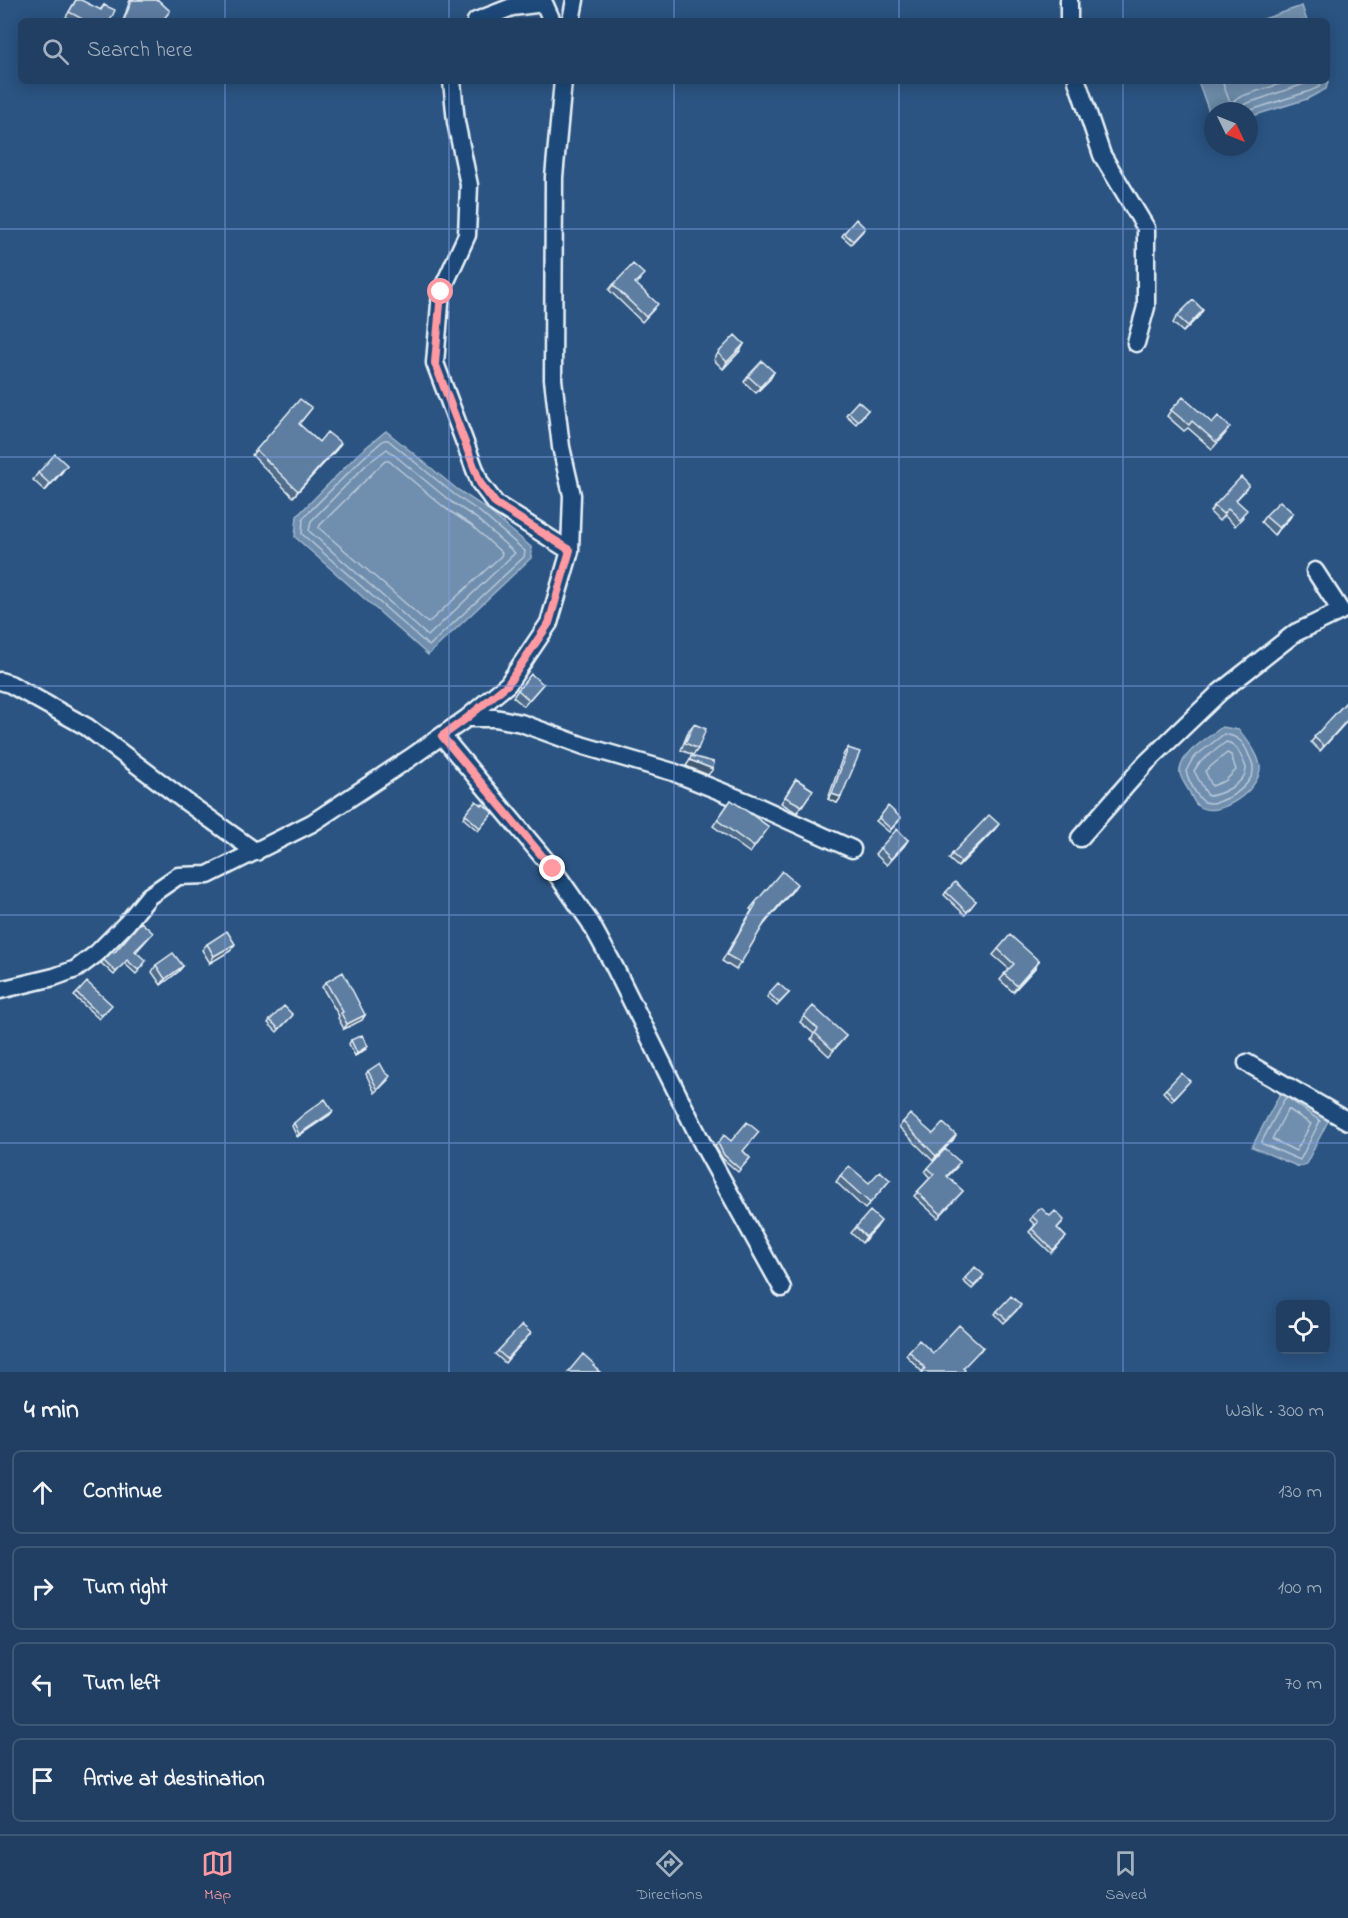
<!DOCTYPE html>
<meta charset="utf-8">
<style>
body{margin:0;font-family:"Indie Flower",sans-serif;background:#2d4a6b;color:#f1f3f6}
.controls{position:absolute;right:18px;bottom:18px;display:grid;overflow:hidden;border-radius:9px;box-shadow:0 3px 15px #0003}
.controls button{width:54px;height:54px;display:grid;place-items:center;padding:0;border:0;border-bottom:2px solid #3d5877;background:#203f62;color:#f1f3f6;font:30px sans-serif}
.compass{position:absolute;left:1204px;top:102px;width:54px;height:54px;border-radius:50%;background:#203f62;box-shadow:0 3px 15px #0003;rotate:133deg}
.stop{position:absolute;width:18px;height:18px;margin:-14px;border:4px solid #ff9aa2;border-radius:50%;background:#fff}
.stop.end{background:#ff9aa2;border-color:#fff;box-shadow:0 2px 6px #0008}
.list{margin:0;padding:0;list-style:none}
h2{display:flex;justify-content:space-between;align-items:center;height:78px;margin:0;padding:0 24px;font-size:26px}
h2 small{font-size:20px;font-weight:400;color:#a2afbe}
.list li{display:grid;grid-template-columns:39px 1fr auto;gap:18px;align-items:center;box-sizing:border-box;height:84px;margin:0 12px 12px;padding:0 12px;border:2px solid #3d5877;border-radius:9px}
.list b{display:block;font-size:22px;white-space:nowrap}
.list em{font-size:20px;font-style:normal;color:#a2afbe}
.icon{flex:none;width:33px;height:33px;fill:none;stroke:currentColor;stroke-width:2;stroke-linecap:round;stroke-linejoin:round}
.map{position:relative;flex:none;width:1348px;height:1372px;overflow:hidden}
.search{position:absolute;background:#203f62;box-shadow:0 3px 15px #0003;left:18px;right:18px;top:18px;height:66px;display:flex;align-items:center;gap:15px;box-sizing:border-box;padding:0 21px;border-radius:9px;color:#a2afbe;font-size:22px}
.sheet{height:462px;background:#203f62}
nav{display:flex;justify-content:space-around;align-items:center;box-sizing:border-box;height:84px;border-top:2px solid #3d5877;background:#203f62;font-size:16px;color:#a2afbe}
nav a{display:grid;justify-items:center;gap:3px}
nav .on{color:#ff9aa2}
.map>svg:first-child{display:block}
.water{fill:#708ead;stroke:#a0b6cb;stroke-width:1.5}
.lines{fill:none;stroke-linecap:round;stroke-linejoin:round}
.shore{stroke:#b8c9da;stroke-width:1.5}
.minor-casing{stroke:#e8f1f8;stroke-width:21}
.minor{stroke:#1f4a7a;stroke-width:16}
.wall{fill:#506c8a;stroke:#e8f1f8;stroke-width:1.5}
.shaded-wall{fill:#415871;stroke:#e8f1f8;stroke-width:1.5}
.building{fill:#5d7da1;stroke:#e8f1f8;stroke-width:1.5}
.route{stroke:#ff9aa2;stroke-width:8}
.grid{fill:none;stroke:#82a0e8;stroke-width:1.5;stroke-opacity:0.55}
</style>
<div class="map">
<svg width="1348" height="1372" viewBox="0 0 1348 1372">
<rect width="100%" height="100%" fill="#2b5482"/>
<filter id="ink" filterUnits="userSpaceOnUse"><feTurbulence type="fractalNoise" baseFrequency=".0167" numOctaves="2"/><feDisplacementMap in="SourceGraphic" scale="12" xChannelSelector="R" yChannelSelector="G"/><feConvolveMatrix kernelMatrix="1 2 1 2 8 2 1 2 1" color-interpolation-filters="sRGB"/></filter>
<g filter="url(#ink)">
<path class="water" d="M1302,6l5,15h-49z
M1327,78l1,4 -2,7 -19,10 -58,18v-6h-36v12l-15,-42h129z
M386,431l72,59 26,17 47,40v11l-103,97 -133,-118 2,-21 61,-62z
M1222,727l17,3c8,10 19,23 21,36 2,23 -42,54 -62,40 -4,-3 -7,-11 -9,-15 -3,-6 -11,-15 -9,-21 3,-19 28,-32 42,-43z
M1283,1088l46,31 -23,45 -7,3 -47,-20z"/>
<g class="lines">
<path class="shore" d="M1222,81l7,19 3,2 10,-6 47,-15
M1237,111l8,-7 68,-23
M1248,111l62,-20 9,-4 3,-6
M384,440h4l67,55 25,17 45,39 -1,6 -95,89 -127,-112 1,-16 59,-59z
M387,449l63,52 26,17 39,35 -87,83 -119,-105 2,-10 56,-57z
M385,461h4l56,47 26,17 31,28 -1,3 -73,67 -109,-95 1,-3z
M1224,734c13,2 19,7 24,19 1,4 5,9 5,14 3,17 -32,41 -48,35 -8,-3 -17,-23 -19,-31l7,-13z
M1226,742c7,1 11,5 14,12 2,4 5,10 6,14 1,15 -26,27 -38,28l-14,-25 5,-8z
M1227,753l4,2 5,15 -11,11 -13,5 -7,-15z
M1285,1098h3l32,23 -20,39 -39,-17z
M1288,1109l23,15 -15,27 -24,-12z"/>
<defs>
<path id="minor" d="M476,21l36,-14 32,-4 8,18
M571,21l4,-21
M1069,21v-21
M452,81l4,41 13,63 -2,50 -26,57 -6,71 45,120 16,21 74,47
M1077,81l25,74 44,73v79l-10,36
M0,681l10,3 77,43 98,74 71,51
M467,718h28l26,5 63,23 89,26 84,34 95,43
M442,736l111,133 37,53 24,44 89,179 79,143
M1080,838l66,-75 74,-71 75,-59 46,-22 -26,-40
M0,990l54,-13 22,-8 20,-15 31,-31 22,-27 29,-20 30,-1 104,-52 98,-65 57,-40 41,-34 41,-61 21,-72 2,-56 -11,-48 -8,-68 1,-202 9,-96
M1247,1063l101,58"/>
</defs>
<use href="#minor" class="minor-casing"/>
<use href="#minor" class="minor"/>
</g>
<path class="wall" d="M76,0l24,10 4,-5 6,16h-37l-7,-4z
M130,0h28l12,11 -8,10h-39z
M863,231l-12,13 -9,-8 2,-3z
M640,280l-4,4 18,25 -12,13 -33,-32 4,-5z
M1177,316h22l-16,16 -10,-9z
M744,344l-4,7 -17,18 -9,-9 4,-7z
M774,372l-4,7 -14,14 -12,-11 4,-6z
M312,408l-13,16 20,18 18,7 -44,48 -41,-42 4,-5z
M868,410l-12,14 -10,-9 2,-3z
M1171,410l55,23 -14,16 -24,-21 -4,3 -17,-15z
M62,472l-17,19 -12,-11 5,-7z
M1245,491l-9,9 7,17 -8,9 -11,-11 -5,6 -9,-9 4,-6z
M1293,513l-4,6 -15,16 -13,-13 4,-6z
M543,684l-19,22 -11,-9 5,-7z
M1348,700v20l-28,31 -9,-9z
M694,724l4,25 -5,6 -12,-5 8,-20z
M848,748l-7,49 -4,6 -9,-4 16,-46z
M796,779l17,11 -16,23 -16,-10z
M731,800l38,27 -19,26 -37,-27z
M476,801l17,12 -15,18 -15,-13z
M879,818l20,3 -10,11 -13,-11z
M999,824l-4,5 -37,38 -9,-8 3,-5z
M908,840l-4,6 -17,19 -12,-11 5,-6z
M793,890l-30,35 -27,45 -14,-9 30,-51 -2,-1 5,-6z
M946,892l30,9 -11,14 -21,-20z
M153,933l-17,19 8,13 -8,9 -12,-11 -10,12 -13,-12 3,-3 10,-7z
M207,944l23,7 -20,12 -8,-13z
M998,949l41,12 -4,7 -22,24 -13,-12 9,-11 -16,-14z
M156,965l27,1 -5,6 -17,13 -9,-13z
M326,982l39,33 -3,5 -18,9 -6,-11 1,-2 -17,-29z
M77,993l32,15 -10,11 -25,-23z
M769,993h20l-12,13 -10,-9z
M804,1016l42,20 -17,20 -18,-17 3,-5 -14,-12z
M290,1018l-13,14 -9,-9 2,-3z
M351,1040l17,6 -2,3 -11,7 -6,-12z
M368,1071l17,1 3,8 -13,13 -9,-19z
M1187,1084l-15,17 -9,-9 3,-3z
M331,1114l-34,23 -5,-11 2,-3z
M903,1122l30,12 20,6 -20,21 -34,-34z
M718,1143l25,8 7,7 -12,14 -16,-14 -7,-12z
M957,1167l-10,10 16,14 -25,27 -24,-22 16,-18 -5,-6 3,-4z
M840,1176l29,7 21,-3 -25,29 -29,-27z
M1032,1216h18l12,7 -5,5 9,9 -15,16 -22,-21 6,-7 -5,-5z
M856,1227l20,1 -14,15 -11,-10z
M965,1278l17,1 -10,10 -9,-8z
M1019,1308l-15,15 -9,-9 2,-3z
M531,1333l-26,30 -10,-9 3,-3z
M983,1347l-3,4 -58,21 -16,-17 3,-4 24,2z"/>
<path class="shaded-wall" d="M1203,310l-4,6 -16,16 5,-6z
M744,344l-4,7 -17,18 4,-7z
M774,372l-4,7 -14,14 4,-6z
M341,443l-4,6 -44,48 5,-6z
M67,465l-5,7 -17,19 5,-7z
M1293,513l-4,6 -15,16 5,-7z
M1348,719v1l-28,31 4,-5z
M690,760l23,9 -5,6 -22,-9z
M832,794l9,3 -4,6 -9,-4z
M999,824l-4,5 -37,38 3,-5z
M908,840l-4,6 -17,19 4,-6z
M797,884l-4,6 -32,38 4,-6z
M235,944l-5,7 -20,12 4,-7z
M1039,961l-4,7 -22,24 4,-6z
M183,966l-5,6 -17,13 4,-6z
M365,1015l-3,5 -18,9 3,-5z
M368,1046l-2,3 -11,7 2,-3z
M333,1111l-2,3 -34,23 2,-3z
M956,1135l-3,5 -20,21 3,-5z
M881,1221l-5,7 -14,15 4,-6z"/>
<path class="building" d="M76,0h5l20,10 3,-5 11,5 -5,11h-24l-17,-9z
M132,0h26l12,11 -8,10h-37l-1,-1z
M856,219l9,9 -12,13 -9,-8z
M633,264l11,10 -9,9 23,21 -12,13 -33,-32z
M1193,300l10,10 -15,16 -11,-10z
M735,335l9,9 -17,18 -9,-9z
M762,361l12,11 -14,15 -12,-11z
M1183,397l29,26 6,-7 12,11 -14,15 -24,-21 -3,4 -18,-15z
M300,399l12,9 -13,16 20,18 8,-10 14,11 -43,48 -42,-41z
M858,401l10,9 -10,11 -10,-9z
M55,454l12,11 -17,19 -12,-11z
M1241,477l8,8 -13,15 11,10 -8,9 -11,-10 -5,5 -9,-8z
M1280,501l13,12 -14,15 -14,-12z
M531,674l12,10 -14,16 -11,-10z
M1348,700v19l-24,27 -10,-9z
M694,724l12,5 -8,20 -13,-6z
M848,748l12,4 -19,45 -9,-3z
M691,756l23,6 -1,7 -23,-9z
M796,779l17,11 -11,16 -17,-9z
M731,800l38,27 -15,20 -37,-27z
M476,801l6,5 1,-2 10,9 -13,15 -15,-14z
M888,806l13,12 -10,11 -12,-11z
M989,815l10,9 -38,38 -9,-8z
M897,829l11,11 -17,19 -11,-11z
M782,871l15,13 -32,38 -24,41 -14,-8 29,-51 -1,-1z
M955,882l21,19 -9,11 -21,-20z
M141,922l12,11 -18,18 11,10 -8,9 -11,-10 -11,12 -12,-12 8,-8 2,1z
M227,931l8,13 -21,12 -7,-12z
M1010,935l29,26 -22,25 -13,-12 10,-10 -16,-15z
M173,953l10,13 -18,13 -9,-14z
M343,972l22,43 -18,9 -6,-11 2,-1 -17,-30z
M87,982l25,23 -11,11 -24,-23z
M778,983l11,10 -10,10 -10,-10z
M284,1006l9,9 -14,14 -9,-9z
M813,1006l33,30 -13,14 -18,-17 3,-4 -14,-13z
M362,1035l6,11 -11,7 -6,-13z
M380,1063l5,9 5,4 -12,14 -10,-19z
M1181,1073l9,8 -16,17 -8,-9z
M325,1099l8,12 -34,23 -5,-11 9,-8z
M910,1114l23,20 10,-11 13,12 -20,21 -33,-34z
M747,1122l12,10 -16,19 7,7 -10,11 -16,-14 -6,-12 6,-8 7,6z
M945,1149l15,13 -13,14 16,15 -22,23 -24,-22 17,-18 -6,-6z
M849,1166l20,17 11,-12 10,9 -20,23 -30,-27z
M1041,1208l9,8 5,-5 9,9 -7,8 9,9 -13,13 -21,-21 6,-7 -6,-6z
M870,1211l11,10 -15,16 -10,-10z
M975,1267l9,8 -10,11 -9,-8z
M1011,1296l10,9 -14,15 -10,-9z
M522,1325l9,8 -24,26 -9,-8z
M959,1325l24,22 -20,21 2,2 -2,2h-41l3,-4 -16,-17 10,-11 14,13z
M583,1354l12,11 -2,1 7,6h-32z"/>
</g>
<g class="lines" filter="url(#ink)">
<path class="route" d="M441,292l-6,71 45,120 16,21 74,46 -21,73 -41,61 -41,34 -25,18 111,133"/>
</g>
<path class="grid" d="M225,0v21M449,0v21M674,0v21M899,0v21M1123,0v21M225,81v1291M449,81v1291M674,81v1291M899,81v1291M1123,81v1291M0,229h1348M0,457h1348M0,686h1348M0,915h1348M0,1143h1348"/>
</svg>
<div class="controls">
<button><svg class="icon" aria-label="locate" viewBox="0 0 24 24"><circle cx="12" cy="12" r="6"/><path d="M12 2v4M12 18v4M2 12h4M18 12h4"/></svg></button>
</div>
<svg class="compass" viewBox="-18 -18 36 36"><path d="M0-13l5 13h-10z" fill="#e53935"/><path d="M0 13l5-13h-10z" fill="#a2afbe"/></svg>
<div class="stop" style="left:441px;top:292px"></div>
<div class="stop end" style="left:553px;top:869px"></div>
<div class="search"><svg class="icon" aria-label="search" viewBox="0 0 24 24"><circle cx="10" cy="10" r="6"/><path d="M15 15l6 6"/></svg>Search here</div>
</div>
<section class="sheet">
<h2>4 min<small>Walk · 300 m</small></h2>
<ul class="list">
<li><svg class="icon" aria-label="ahead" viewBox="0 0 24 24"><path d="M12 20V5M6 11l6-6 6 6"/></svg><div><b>Continue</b></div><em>130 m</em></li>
<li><svg class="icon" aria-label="right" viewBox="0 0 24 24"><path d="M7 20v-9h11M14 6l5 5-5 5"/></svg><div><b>Turn right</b></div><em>100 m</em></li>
<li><svg class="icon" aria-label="left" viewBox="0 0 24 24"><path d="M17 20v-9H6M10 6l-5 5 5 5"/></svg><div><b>Turn left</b></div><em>70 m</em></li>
<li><svg class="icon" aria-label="arrive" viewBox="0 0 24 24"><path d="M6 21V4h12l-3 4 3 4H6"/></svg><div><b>Arrive at destination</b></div></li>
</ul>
</section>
<nav>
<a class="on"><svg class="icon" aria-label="map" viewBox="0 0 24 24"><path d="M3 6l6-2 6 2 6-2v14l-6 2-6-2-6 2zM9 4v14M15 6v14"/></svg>Map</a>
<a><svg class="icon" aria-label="directions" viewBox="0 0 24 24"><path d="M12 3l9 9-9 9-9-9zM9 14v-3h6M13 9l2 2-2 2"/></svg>Directions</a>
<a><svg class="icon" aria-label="saved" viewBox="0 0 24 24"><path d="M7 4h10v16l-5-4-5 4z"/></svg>Saved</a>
</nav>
